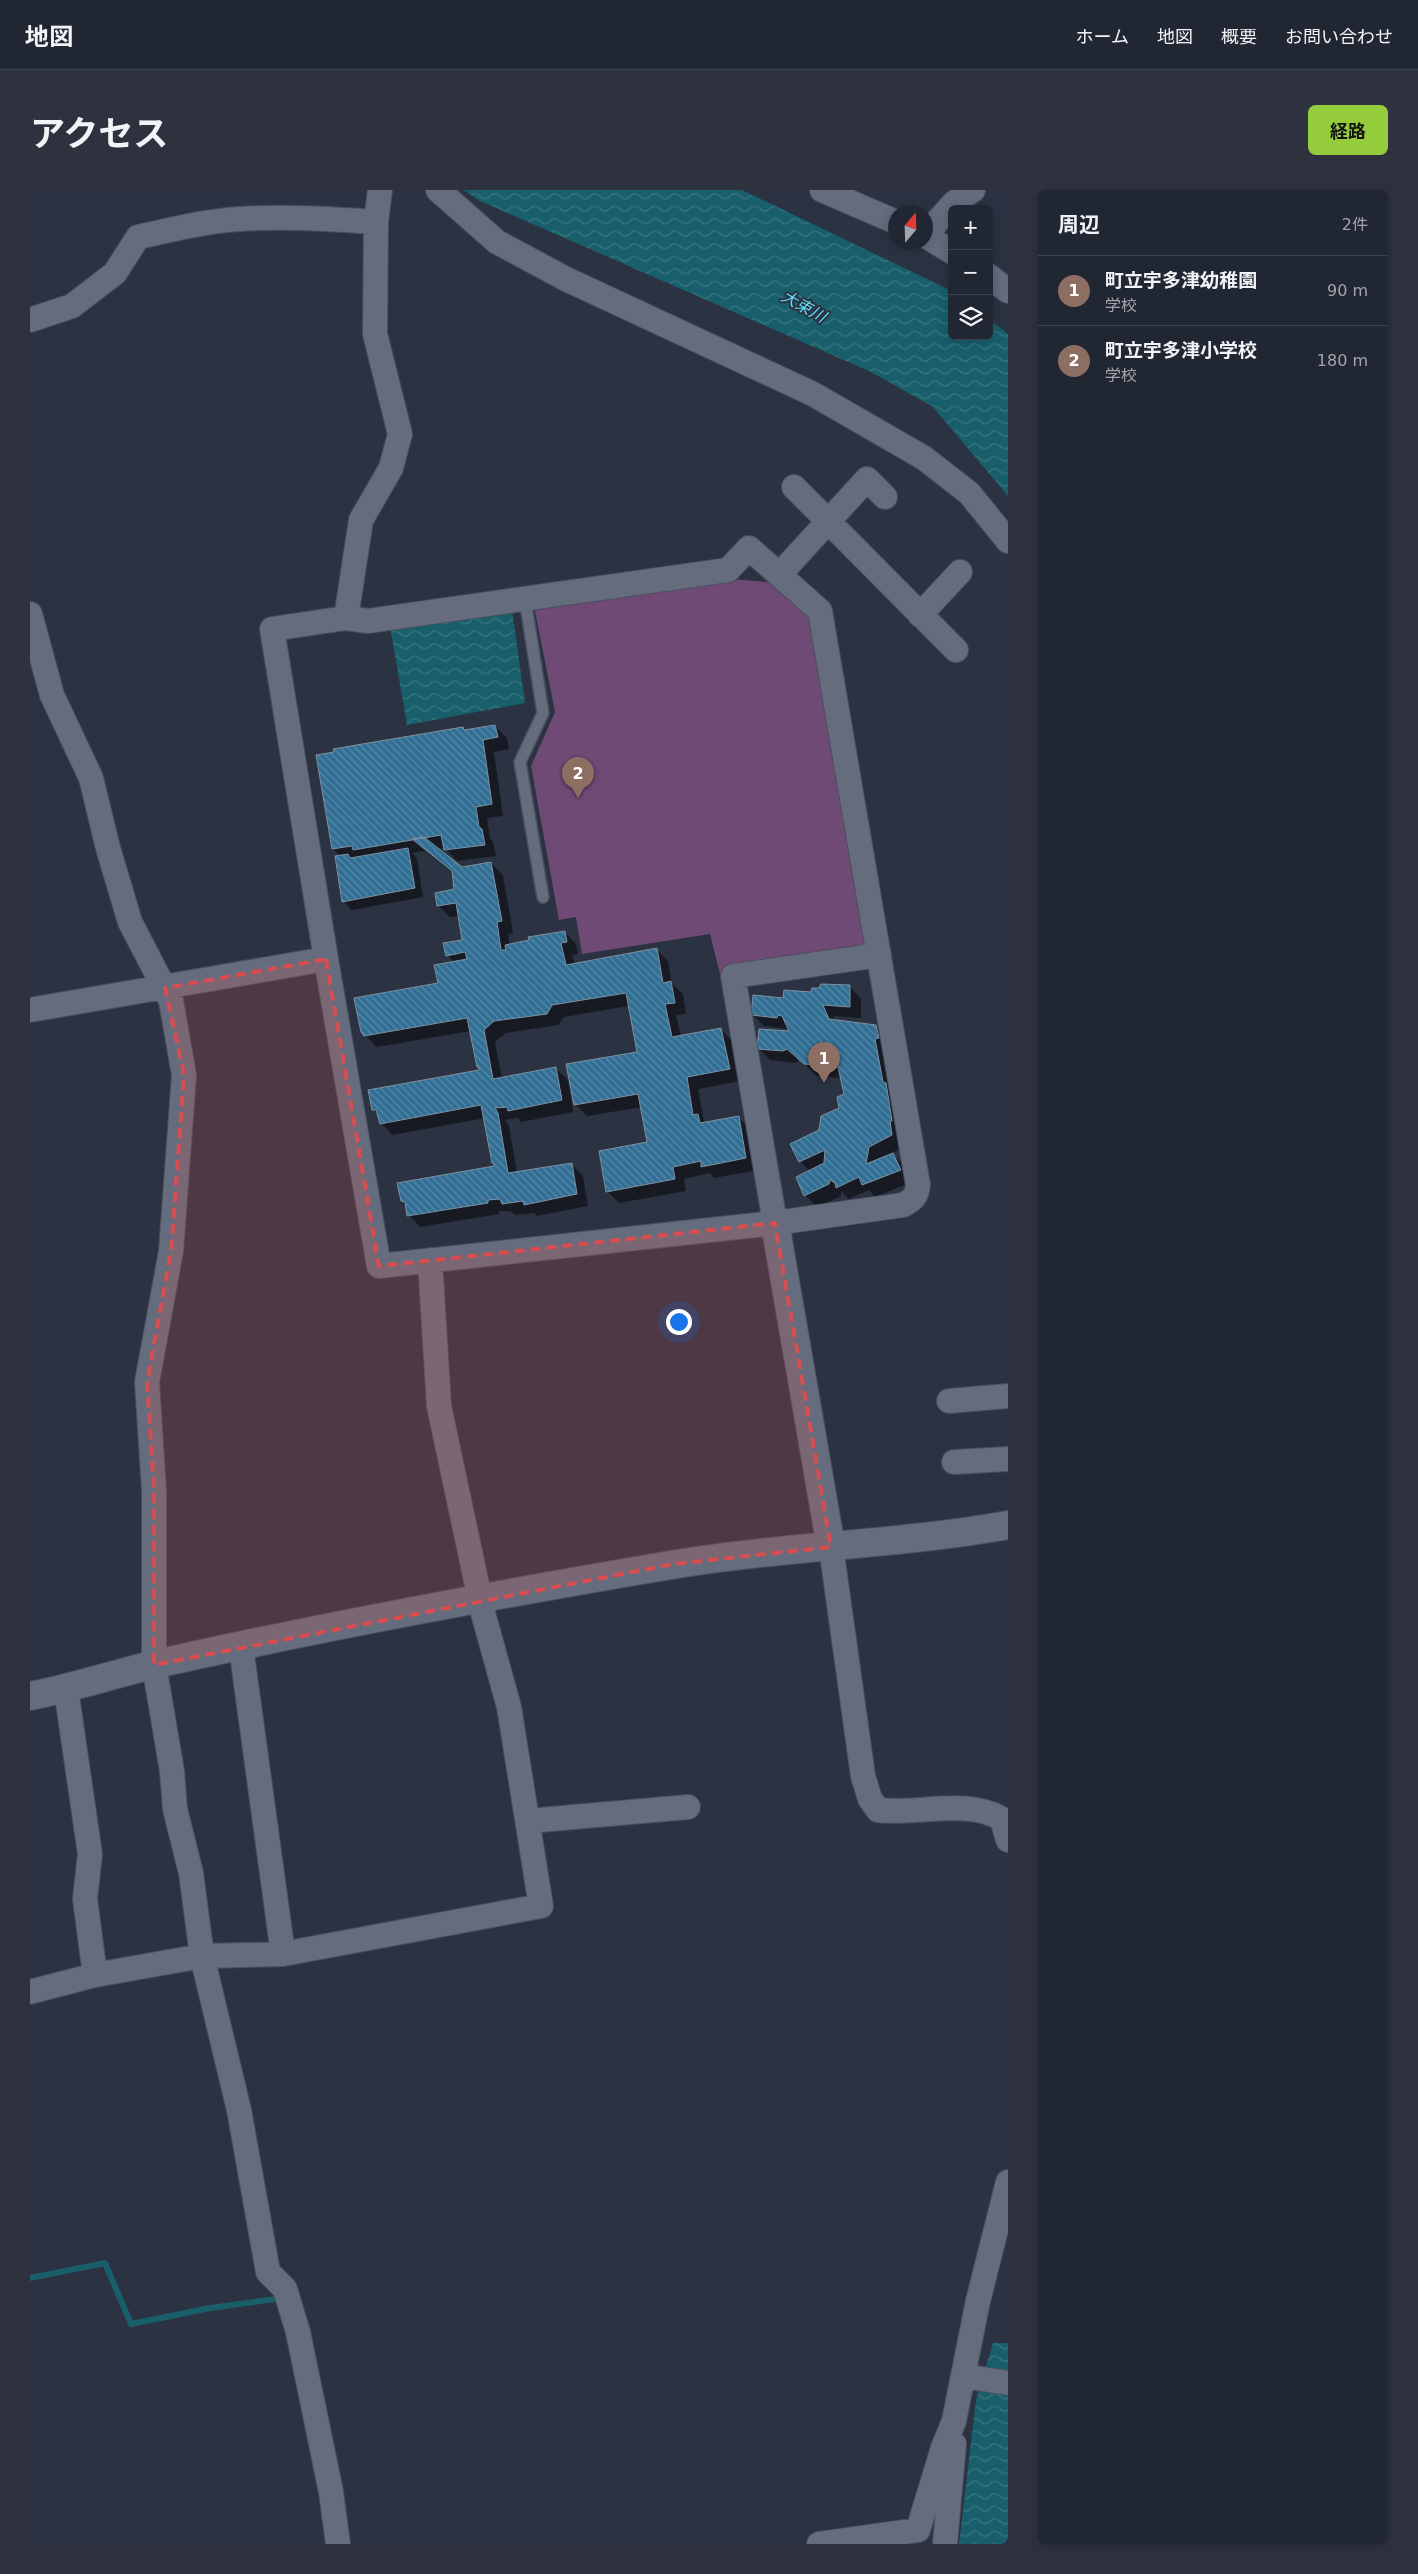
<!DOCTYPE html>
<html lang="ja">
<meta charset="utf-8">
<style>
body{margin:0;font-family:"DejaVu Sans","Noto Sans JP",sans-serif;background:#2d323e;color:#f1f3f6}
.controls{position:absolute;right:15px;top:15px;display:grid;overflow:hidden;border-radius:8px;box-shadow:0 2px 12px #0003}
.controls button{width:45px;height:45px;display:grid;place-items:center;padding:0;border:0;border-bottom:1px solid #3d434d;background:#202632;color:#f1f3f6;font:25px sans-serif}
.compass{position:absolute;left:858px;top:15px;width:45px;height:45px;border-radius:50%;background:#202632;box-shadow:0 2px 12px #0003;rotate:19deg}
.you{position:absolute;left:648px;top:1131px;width:18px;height:18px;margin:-12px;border:4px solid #fff;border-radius:50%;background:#1a73e8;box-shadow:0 0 0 8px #1a73e833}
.badge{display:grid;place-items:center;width:32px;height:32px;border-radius:50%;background:#94cc3c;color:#fff;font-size:16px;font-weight:700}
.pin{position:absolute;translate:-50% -41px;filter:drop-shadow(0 1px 2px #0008)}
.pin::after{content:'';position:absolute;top:26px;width:18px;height:15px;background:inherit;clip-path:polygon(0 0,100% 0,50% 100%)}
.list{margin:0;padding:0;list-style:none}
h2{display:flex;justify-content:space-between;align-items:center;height:65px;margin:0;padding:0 20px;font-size:21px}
h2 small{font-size:16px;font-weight:400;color:#a2a5ac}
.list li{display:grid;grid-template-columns:32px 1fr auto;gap:15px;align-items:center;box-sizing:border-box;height:70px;padding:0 20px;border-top:1px solid #3d434d}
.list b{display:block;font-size:19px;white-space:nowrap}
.list p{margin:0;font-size:16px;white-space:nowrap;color:#a2a5ac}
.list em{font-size:16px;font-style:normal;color:#a2a5ac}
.icon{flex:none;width:28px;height:28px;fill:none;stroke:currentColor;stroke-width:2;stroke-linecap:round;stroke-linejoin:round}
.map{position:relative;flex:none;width:978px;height:2354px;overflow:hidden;border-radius:8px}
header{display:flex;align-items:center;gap:30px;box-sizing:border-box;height:70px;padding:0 25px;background:#202632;border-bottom:1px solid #3d434d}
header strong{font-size:24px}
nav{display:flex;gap:28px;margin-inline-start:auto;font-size:18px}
.intro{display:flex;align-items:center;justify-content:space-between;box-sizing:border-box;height:120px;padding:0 30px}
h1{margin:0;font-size:35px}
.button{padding:12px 22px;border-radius:8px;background:#94cc3c;color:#111;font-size:18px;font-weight:700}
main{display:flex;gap:30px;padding:0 30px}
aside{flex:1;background:#202632;border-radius:8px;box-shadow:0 2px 12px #0003}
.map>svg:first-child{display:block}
.park{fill:#6f4a75}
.water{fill:url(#water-waves)}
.shadow{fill:#0007}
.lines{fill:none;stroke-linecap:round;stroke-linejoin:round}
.stream{stroke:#185f6b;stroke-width:6}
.building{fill:url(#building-back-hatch);stroke:#7e91a0}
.service-casing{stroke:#494f5d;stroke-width:14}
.minor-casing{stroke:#494f5d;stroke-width:26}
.tertiary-casing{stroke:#494f5d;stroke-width:30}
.service{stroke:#646c7e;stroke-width:11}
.minor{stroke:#646c7e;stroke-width:24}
.tertiary{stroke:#646c7e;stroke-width:28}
.marked{fill:#d84e50;fill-opacity:0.2;stroke:#d84e50;stroke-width:4;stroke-dasharray:10 6;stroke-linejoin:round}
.labels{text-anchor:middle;stroke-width:4;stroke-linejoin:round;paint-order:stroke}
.water-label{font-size:16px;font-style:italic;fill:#5edff6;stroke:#2b3242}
</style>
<header>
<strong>地図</strong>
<nav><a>ホーム</a><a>地図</a><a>概要</a><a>お問い合わせ</a></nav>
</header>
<div class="intro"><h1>アクセス</h1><a class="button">経路</a></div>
<main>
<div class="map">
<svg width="978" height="2354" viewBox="0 0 978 2354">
<defs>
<pattern id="water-waves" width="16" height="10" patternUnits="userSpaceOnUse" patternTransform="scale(1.25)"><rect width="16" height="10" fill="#185f6b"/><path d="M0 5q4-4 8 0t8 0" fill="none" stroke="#397680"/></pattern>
<pattern id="building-back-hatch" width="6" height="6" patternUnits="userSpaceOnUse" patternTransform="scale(1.25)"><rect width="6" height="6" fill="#316e94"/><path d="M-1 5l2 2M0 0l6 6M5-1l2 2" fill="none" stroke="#5889a8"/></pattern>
</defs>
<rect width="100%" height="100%" fill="#2b3242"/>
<path class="park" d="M701,389l47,4 33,32 59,333 -150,26 -10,-40 -128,20 -6,-37 -17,3 -28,-154 24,-54 -21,-106z"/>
<path class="water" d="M433,0h279l210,101v45h37v-17l19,15v162l-75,-89 -62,-35 -391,-171z
M482,419l13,94 -118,22 -17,-99z
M963,2153h15v201h-49l17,-144z"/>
<path class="shadow" d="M465,536l12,12 2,11 -15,3 9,64 -16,2 3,20 3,4 3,14 -39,5 -12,-13 -9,1 25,19 30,-5 12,12 10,58 -5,1 2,12 55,-14 11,12 2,10 -6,1 3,9 82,-14 11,11 4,23 11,10 3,20 -10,1 5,22 40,-8 11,12 9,40 -43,8 6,32 2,2 33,-5 12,11 7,41 -44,8 -4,-5 -26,6 2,12 -67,12 -12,-12 42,-48 -7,-36 -55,9 -12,-12 63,-50 -9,-48 -65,11 -6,8 -52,8 -11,9 7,36 54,-9 12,11 5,32 -52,10 -3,-4 -13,2 4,6 8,47 54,-9 12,12 5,30 -51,10 -3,-3 -19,2 -5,-4h-11v3l-79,13 -11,-12 -3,-10 -4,-4 93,-34 -10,-49 -92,17 -12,-12 -2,-8 -6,-6 107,-38 -9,-40 -94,16 -12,-12 75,-51 15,-21 -8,-8 17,-14 -5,-25 -9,1 -12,-12 18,-15 -3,-17 -28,-22 -13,2 5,5 6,39 -71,13 -9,-9 -3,-45 -7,-7 132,-118z
M820,797l11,12v19l-28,-2 3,5 39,5 12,12 16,109 -11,6 12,13 8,16 -37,15 -6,-7 -20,9 -8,-8v5l-24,11 -12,-12 5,-23 -10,-11 20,-30 21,-22 5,-14 -4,-17 -25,-2 -17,-17 -4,4 -26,-3 -12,-12 33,-16 -1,-3 -26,-3 -12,-12 33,-14z"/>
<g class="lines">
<path class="stream" d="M0,2088l75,-15 26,61 79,-16 73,-10"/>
</g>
<path class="building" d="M465,535l3,12 -15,3 9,64 -16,3 3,20 3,2 3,16 -41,5 -3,-15 -88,15 -1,-4 -20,3 -16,-94 18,-3 -1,-3 130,-22 1,3z
M394,647l38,30 29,-5 11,59 -5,1 4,28h5l-1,-5 24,-5 -1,-3 37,-6 2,11 -6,1 5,22 91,-17 6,35 8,-2 4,22 -10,1 7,33 49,-9 9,41 -43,8 6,38 5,-1 2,9 39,-7 7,42 -45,9v-6l-28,6 2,12 -69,13 -7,-41 48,-9 -9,-48 -64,11 -8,-41 71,-12 -11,-59 -74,12 -5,9 -53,7 -10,9 9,49 63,-12 6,33 -54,11 -1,-4 -12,1 3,5 10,60 64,-10 5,31 -53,11 -1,-4 -21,3 -2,-5 -12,1v3l-81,13 -2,-14 -4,-1 -4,-18 97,-17v-2l-2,-1 -11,-58 -101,19 -4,-14h-4l-4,-20 111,-20v-2l-2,-1 -10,-49 -103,18 -3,-4 -7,-34 84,-15 -4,-18 33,-6 -2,-7 -19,4 -3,-13 19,-3 -6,-37 -19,3 -2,-13 19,-4 -2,-18 -40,-32z
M378,658l7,40 -73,14 -7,-46 13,-2 2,4z
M791,794l29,1v22l-27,-2 6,14 47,6 3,13 -4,1 8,43 3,1 6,38h-2l2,14 -23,12 -3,17 27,-11 8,17 -39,15 -3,-8 -23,11 -1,-5 -5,-3 -1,4 -25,12 -8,-19 28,-14 1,-13 -26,12 -9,-18 29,-14 2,-14 18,-8 -2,-11 7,-3 -6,-27 -34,-3 -17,-15 -4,2 -26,-2 2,-20 30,2 -7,-15 -4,-1 -1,3 -26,-3 2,-20 30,3 1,-8 27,2 1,-4h7z"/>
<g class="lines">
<defs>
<path id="service" d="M495,409l18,114 -23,49 23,135"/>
<path id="minor" d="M408,0l59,52 69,37 247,115 111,64 45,35 39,48
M792,0l74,32
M896,44l28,-31 19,-13
M896,46l26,16
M959,86l19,15
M0,130l42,-14 43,-33 23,-36c33,-7 67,-16 101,-18 46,-3 91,0 137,3
M764,297l162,163
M749,385l88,-96 18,18
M0,424l22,81 39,83 17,70 22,74 41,79 13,74 -13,176 -24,131 7,109v174l18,106 3,38 16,64 11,83 37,154 29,162 17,17 13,43 33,160 7,52
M890,425l40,-43
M296,769l53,307 396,-43 128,-18c10,-5 14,-9 15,-20l-98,-574 -71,-63 -21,22 -360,51 -22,-3
M0,820l296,-51 -54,-330 74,-11 15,-98 30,-52 9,-34 -25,-100 1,-112 4,-32
M745,1033l-42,-247 146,-21
M919,1211l59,-5
M924,1272l54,-3
M801,1357l32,229 7,23 8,11c39,5 89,-12 124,9l6,21
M211,1457l42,307
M36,1499l24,165 -5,45 10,76
M498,1631l160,-14
M0,1802l65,-17 107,-19 81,-2 258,-48 -32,-199 -26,-94 -44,-207 -9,-146
M933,2186l45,7
M789,2354l99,-14 25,-82 11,-27 24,-120 30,-119
M915,2354l9,-100"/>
<path id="tertiary" d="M745,1033l56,324
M0,1506c43,-8 84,-22 126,-32 170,-38 343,-70 515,-99 111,-19 226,-20 337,-40"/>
</defs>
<use href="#service" class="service-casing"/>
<use href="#minor" class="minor-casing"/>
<use href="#tertiary" class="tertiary-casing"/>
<use href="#service" class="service"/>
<use href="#minor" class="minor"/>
<use href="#tertiary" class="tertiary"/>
</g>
<path class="marked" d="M296,769l53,307 396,-43 56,324 -157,17 -520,101v-174l-7,-109 24,-131 13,-176 -19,-87z"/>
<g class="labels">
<g class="water-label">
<text transform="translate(774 116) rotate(29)" y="6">大束川</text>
</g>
</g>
</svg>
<div class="controls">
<button>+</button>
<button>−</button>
<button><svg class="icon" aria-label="layers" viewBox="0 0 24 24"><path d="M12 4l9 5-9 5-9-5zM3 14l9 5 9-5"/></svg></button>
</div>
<svg class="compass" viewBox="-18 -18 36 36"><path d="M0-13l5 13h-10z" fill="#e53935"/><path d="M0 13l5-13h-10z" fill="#a2a5ac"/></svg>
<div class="you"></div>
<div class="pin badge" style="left:794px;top:893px;background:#8d6e63">1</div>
<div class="pin badge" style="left:548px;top:608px;background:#8d6e63">2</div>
</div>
<aside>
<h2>周辺<small>2件</small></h2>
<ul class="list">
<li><span class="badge" style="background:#8d6e63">1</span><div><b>町立宇多津幼稚園</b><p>学校</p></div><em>90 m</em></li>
<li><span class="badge" style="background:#8d6e63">2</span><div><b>町立宇多津小学校</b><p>学校</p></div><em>180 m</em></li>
</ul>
</aside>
</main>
